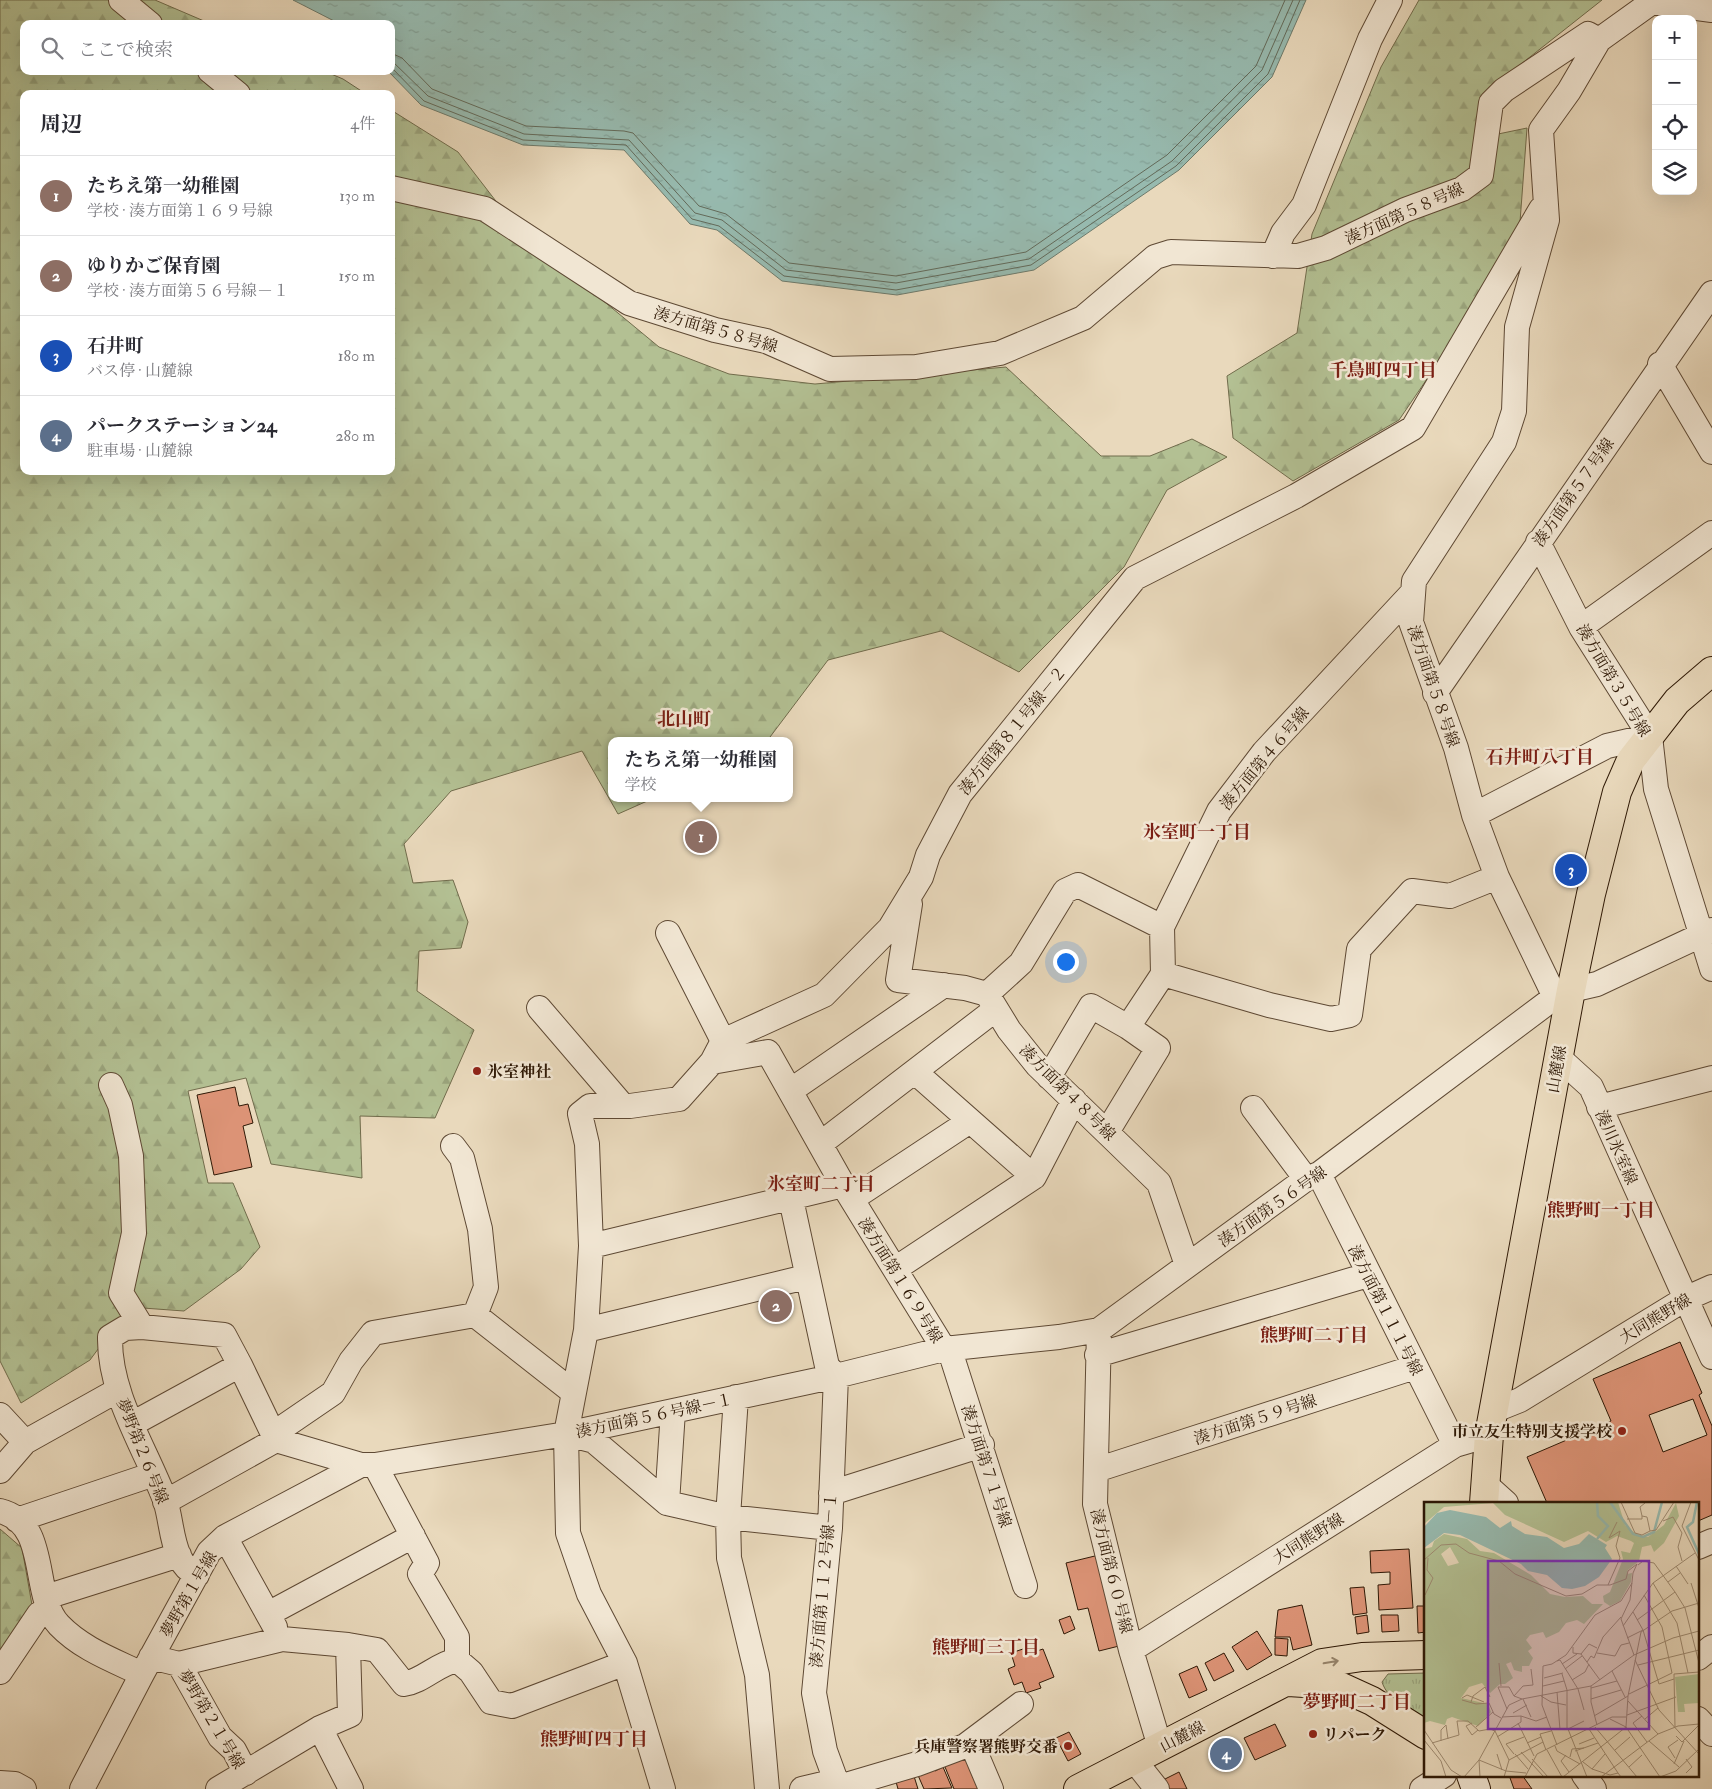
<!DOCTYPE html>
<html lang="ja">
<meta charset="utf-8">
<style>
body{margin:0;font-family:"IM FELL Double Pica","Noto Serif JP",serif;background:#f2f2f3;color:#2b2b33}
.controls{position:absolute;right:15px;top:15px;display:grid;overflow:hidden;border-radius:10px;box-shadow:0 5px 20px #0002}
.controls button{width:45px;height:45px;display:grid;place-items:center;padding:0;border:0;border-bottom:1px solid #e1e1e2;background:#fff;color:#2b2b33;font:25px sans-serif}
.you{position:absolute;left:1065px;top:961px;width:18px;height:18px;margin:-12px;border:4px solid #fff;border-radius:50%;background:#1a73e8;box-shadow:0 0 0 8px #1a73e833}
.badge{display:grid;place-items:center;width:32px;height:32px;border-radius:50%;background:#8f2418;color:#fff;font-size:16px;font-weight:700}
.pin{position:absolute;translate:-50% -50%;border:2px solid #fff;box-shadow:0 1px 5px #0006}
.popup{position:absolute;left:608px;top:737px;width:185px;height:65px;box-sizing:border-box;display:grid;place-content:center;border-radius:10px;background:#fff;filter:drop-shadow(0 1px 4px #0005);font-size:16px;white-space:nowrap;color:#7c7c81}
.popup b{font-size:19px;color:#2b2b33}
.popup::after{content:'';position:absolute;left:50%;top:100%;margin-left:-10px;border:10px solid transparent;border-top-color:#fff}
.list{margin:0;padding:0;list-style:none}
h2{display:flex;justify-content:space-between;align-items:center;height:65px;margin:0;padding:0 20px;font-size:21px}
h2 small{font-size:16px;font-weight:400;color:#7c7c81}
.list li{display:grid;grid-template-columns:32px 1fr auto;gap:15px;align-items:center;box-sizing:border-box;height:80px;padding:0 20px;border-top:1px solid #e1e1e2}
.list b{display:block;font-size:19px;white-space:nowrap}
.list p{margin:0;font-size:16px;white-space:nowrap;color:#7c7c81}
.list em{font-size:16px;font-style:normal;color:#7c7c81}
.icon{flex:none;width:28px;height:28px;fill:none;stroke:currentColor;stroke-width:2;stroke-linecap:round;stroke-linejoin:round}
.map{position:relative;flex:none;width:1712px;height:1789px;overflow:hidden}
.search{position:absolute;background:#fff;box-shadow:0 5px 20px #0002;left:20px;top:20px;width:375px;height:55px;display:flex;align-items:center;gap:12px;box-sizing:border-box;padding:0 18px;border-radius:10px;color:#7c7c81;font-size:19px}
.panel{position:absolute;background:#fff;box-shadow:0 5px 20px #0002;left:20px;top:90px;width:375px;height:385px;border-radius:10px}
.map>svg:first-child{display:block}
.grass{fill:url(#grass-tufts);stroke:#716c4c}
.forest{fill:url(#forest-firs);stroke:#716c4c}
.water{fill:url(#water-ripples);stroke:#6d7a6b}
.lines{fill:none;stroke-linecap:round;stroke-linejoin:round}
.shore{stroke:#636a5a;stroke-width:1}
.building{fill:#dc9376;stroke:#2f1906;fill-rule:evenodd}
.street-casing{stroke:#5e4934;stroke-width:26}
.secondary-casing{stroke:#2f1906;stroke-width:30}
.primary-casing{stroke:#2f1906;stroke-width:30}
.street{stroke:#f1e6d3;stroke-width:24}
.secondary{stroke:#f1e6d3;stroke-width:28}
.primary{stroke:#e9d9bc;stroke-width:28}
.oneway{stroke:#95836a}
.poi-dot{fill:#8f2418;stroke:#f1e6d3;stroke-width:2}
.labels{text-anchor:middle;stroke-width:5;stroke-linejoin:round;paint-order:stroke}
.street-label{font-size:16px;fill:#2f1906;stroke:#f1e6d3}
.poi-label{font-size:16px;font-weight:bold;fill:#2f1906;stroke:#f1e6d3;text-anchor:start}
.neighbourhood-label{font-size:18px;font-weight:bold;fill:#7a1f14;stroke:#f1e6d3}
.inset-river{fill:none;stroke:#97baaf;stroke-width:2.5}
.inset-road{fill:none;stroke:#9f8c73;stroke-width:1}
.view{fill:#7b2cbf;fill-opacity:0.15;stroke:#7b2cbf;stroke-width:2.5}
.inset-edge{fill:none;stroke:#2f1906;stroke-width:2.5}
</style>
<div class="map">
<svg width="1712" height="1789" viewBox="0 0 1712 1789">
<defs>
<pattern id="grass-tufts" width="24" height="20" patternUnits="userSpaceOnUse" patternTransform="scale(1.25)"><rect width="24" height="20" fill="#b3c093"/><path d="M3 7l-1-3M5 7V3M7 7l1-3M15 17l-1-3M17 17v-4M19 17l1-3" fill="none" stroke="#9aa47d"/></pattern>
<pattern id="forest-firs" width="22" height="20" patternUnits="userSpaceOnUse" patternTransform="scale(1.25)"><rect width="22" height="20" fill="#b3c093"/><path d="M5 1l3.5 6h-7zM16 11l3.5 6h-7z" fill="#9aa47d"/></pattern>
<pattern id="water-ripples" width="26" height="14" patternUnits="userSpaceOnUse" patternTransform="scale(1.25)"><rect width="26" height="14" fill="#97baaf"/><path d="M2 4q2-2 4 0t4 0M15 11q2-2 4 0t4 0" fill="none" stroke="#829f95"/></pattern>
</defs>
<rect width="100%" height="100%" fill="#e9d9bc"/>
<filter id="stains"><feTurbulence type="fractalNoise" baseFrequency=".004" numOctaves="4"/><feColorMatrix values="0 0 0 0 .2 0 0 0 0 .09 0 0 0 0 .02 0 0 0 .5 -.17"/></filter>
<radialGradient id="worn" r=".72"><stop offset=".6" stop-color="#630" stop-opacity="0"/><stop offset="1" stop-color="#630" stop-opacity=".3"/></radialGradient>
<path class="grass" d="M1426,1673v45c-17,-3 -39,-20 -44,-36l6,-8z"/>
<path class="forest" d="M0,0h155l56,24h-187v47h300l19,8 23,15h-342v377h367v-361l67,42 61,79 140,116 70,27 86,10 191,-17 95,89h49l42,-17 35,18 -60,33 -43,77 -105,105 -78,-41 -113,29 -61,81h-155v57h42l-36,16 -36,-63 -131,40 -47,53 9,39 40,-3 15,42 -7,26 -42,3 -2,40 57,39 -39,88 -75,-2 2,62 -91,-14 -25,-86 -58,13 20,92h25l27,64 -19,22 -57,42 -55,-4 -39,53 -69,43 -21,-42z
M1419,0h183l-115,91 -13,48 53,-11 -7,94 -76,132 -45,66 -106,61 -60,-43 -6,-62 70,-43 15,-99 69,-167z
M0,1529l22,19 10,57 -32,52z"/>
<path class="water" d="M293,0h1013l-34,77 -93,93 -145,100 -137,25 -115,-14 -65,-51 -27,-6 -66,-74 -101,-5 -102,-40 -33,-34h3v-47h-51z"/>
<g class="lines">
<path class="shore" d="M391,53l11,5 30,31 94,37 98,5 9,2 66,73 27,8 63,49 107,13 130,-24 141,-97 89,-89 29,-66
M391,60l37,36 96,38 105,6 66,73 27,7 64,50 110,13 133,-24 143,-98 90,-91 31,-70
M391,67l33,34 99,39 103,5 66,74 27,7 65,50 112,14 135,-25 145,-99 92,-92 32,-74"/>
</g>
<path class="building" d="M235,1087l4,19 9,-2 5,19 -10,3 9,41 -38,8 -17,-80z
M1680,1342l22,51 -3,2 13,31v89l-14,6v-18h-151l-20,-46 84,-36 -18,-42zM1693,1399l14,36 -44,17 -14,-37z
M1409,1549l4,59 -34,2 -1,-25 12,-1v-12l-19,1 -1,-22z
M1099,1555l24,90 -24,6 -11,-43 -10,2 -12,-47z
M1364,1587l3,26 -14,2 -3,-27z
M1302,1605l10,40 -19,5 -3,-13h-15l3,-27z
M1417,1606h9v26l-8,1z
M1367,1615l2,17 -12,2 -2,-17z
M1381,1615h17l1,16 -17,1z
M1070,1616l5,13 -11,5 -5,-14z
M1257,1631l15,24 -25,15 -15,-23z
M1275,1638l13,1 -1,17 -12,-1z
M1026,1648l2,6 15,-5 11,28 -15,6 2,5 -15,5 -4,-11 -8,3 -6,-16 7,-3 -4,-13z
M1224,1653l10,18 -20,10 -9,-18z
M1197,1666l10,24 -18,8 -10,-24z
M1275,1724l11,22 -31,14 -11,-22z
M1069,1732l12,22 -13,7 -12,-23z
M964,1753l15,36h-25l-11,-27z
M933,1767l2,4 8,-4 9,21 -28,1 -7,-16z
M1179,1772l8,17h-18l-6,-9z
M913,1773l5,16h-20l-3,-11z
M1509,1775h13l10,14h-18z"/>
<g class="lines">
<defs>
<path id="street" d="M121,0l29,24
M1599,40l53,-38 60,8
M210,71l28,23
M391,188l94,21 144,94 86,27 51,11 64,28 86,-2 84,-14 83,-35 72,-61 16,-5 127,4 28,-8 79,-38 57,-21 19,-14 10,-72 13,-13 84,-56 11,6 -30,51 -28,39 6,90 -30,107 -3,84 -10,31 -90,139 -3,41 45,126 18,67 23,62 58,120
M1273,256l10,-23 21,-28 66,-166 20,-39
M1660,364l52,88
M1538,542l43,85 69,109 6,53 56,180
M1581,627l131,-94
M1435,693l277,-400
M1474,815l133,-69 43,-10
M910,904l-12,76 67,8 22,6 22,36 28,35 122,118 28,82
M668,933l55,108
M1163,974l106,31 62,14 19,-4 9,-66 53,-58 38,5 47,-19
M987,994l34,-31 44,-72 13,-6 84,42
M539,1008l84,98
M1558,1057l33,30 121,270
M712,1062l56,-10 75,133 101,164 8,8 73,229
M915,1072l119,105
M1049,1077l42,-71 37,21 35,-53 -1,-47 57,-116 45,-59 149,-160
M111,1085l9,20 11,51 3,77 -13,60 21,34
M790,1091l154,-106
M1599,1107l113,-29
M1253,1108l53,71
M1107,1132l51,-84 -30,-21
M820,1144l176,-135
M453,1146l9,12 18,71 6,58 -11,28
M1319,1174l136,271
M791,1199l36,167 9,10 -6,152 -16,165 11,58 11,30
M852,1199l118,-78
M591,1246l252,-61
M895,1269l139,-92 40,-77
M475,1315l98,77
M586,1330l220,-53
M1099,1330l-4,174 36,146 29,97
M1097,1355l271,-80
M736,1397l-8,120 1,41 28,117 10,114
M1495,1410l25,-10 165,-101 27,-12
M0,1415l25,27
M132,1424l108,-59
M273,1434l60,-41 18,-32 22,-28 102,-18
M567,1434l27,7 73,62 61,14 102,11
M375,1465l52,98 -7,11 37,63v23
M1096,1470l319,-103
M0,1471l25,-29 93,-52
M1486,1485l20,18
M831,1493l151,-48
M165,1502l111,-62
M667,1503l6,-92
M0,1511c51,13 30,83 59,114 23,24 54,35 83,49
M17,1520l137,-46
M225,1537l50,90
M1698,1547l14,-6
M197,1575c-9,-4 -14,-10 -18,-19 -8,-17 -8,-38 -14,-56 -20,-53 -56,-105 -55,-163l15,-9 17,-1 82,8 16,30 36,75 85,25h14l191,-31 270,-58 108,-27 115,-12 40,-7 207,-151 13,-5 236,-177 16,-7 26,-6 115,-54
M46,1597l133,-42
M268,1614l145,-78
M1131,1650l324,-205 34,-10
M151,1657l28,7 103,-25 66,6 29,5 27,34c19,-3 33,-20 53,-24
M1698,1658l14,-11
M457,1660l14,12 20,30 21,4 113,-43
M179,1664l41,73 14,13 12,23
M0,1672l39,-58 10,-4
M1698,1719l14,15
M320,1728l31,61
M971,1742l20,47
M1134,1760l23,29
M1584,1775l10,14
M0,1783l15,1 9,5
M846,1785l71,-21 48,-18 56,-42
M82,1789l60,-115 67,-122 16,-15 136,-72
M218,1789l102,-61 30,-13 -2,-70
M663,1789l-38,-126 -36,-69 -21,-61 -2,-99 20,-104 5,-84 -4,-102 -7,-30 10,-8h40l49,-7 33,-37 11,-21 101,-46 66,-67 31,-51 7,-22 32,-61 175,-216 161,-82 117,-68 128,-219
M802,1789l34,-8
M1422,1789l22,-14"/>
<path id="secondary" d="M1471,1775l5,14"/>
<path id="primary" d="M1484,1503l5,-68 82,-445 20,-96 26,-102 14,-32 46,-59 35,-30
M1288,1682l49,3 35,16 54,34
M1078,1789l244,-126 40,-6 64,-2"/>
</defs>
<use href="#street" class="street-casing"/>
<use href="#secondary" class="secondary-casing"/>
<use href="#primary" class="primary-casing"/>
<use href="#street" class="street"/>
<use href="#secondary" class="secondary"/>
<use href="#primary" class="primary"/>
</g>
<defs><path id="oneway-shaft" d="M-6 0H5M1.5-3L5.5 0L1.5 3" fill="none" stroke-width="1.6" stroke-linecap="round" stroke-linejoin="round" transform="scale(1.25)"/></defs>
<use class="oneway" href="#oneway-shaft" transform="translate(1331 1662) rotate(-10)"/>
<g class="poi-dot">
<circle cx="477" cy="1071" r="5"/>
<circle cx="1622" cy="1431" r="5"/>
<circle cx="1313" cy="1734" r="5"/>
<circle cx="1068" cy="1746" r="5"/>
</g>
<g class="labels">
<g class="street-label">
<text transform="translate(1404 213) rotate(-24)" y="6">湊方面第５８号線</text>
<text transform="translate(716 329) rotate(16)" y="6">湊方面第５８号線</text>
<text transform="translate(1573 492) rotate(-55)" y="6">湊方面第５７号線</text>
<text transform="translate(1614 680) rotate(59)" y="6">湊方面第３５号線</text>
<text transform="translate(1434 686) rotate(71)" y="6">湊方面第５８号線</text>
<text transform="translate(1012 730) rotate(-51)" y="6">湊方面第８１号線－２</text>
<text transform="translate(1264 758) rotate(-50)" y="6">湊方面第４６号線</text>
<text transform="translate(1556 1069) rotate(-80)" y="6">山麓線</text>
<text transform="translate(1068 1092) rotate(45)" y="6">湊方面第４８号線</text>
<text transform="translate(1617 1147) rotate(66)" y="6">湊川氷室線</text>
<text transform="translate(1272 1206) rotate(-35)" y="6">湊方面第５６号線</text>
<text transform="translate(901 1280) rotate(58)" y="6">湊方面第１６９号線</text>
<text transform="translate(1386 1310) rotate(63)" y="6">湊方面第１１１号線</text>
<text transform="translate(1655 1318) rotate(-31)" y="6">大同熊野線</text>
<text transform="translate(654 1415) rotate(-12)" y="6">湊方面第５６号線－１</text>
<text transform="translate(1255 1419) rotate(-18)" y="6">湊方面第５９号線</text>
<text transform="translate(143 1451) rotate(68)" y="6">夢野第２６号線</text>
<text transform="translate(987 1466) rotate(72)" y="6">湊方面第７１号線</text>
<text transform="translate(1308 1538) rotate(-32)" y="6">大同熊野線</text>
<text transform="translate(1112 1571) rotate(76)" y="6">湊方面第６０号線</text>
<text transform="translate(823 1580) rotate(-85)" y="6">湊方面第１１２号線－１</text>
<text transform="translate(188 1594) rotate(-60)" y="6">夢野第１号線</text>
<text transform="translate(212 1719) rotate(59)" y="6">夢野第２１号線</text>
<text transform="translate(1182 1736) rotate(-27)" y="6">山麓線</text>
</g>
<g class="poi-label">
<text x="487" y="1077">氷室神社</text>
<text x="1612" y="1437" text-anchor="end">市立友生特別支援学校</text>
<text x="1323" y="1740">リパーク</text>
<text x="1058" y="1752" text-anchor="end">兵庫警察署熊野交番</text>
</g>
<g class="neighbourhood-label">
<text x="1383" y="376">千鳥町四丁目</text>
<text x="684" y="725">北山町</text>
<text x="1540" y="763">石井町八丁目</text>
<text x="1197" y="838">氷室町一丁目</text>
<text x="821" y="1190">氷室町二丁目</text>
<text x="1601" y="1216">熊野町一丁目</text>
<text x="1314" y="1341">熊野町二丁目</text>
<text x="986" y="1653">熊野町三丁目</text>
<text x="1357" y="1708">夢野町二丁目</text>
<text x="594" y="1745">熊野町四丁目</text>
</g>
</g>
<g transform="translate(1424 1502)">
<rect width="275" height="275" fill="#e9d9bc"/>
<path d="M0,0h194l7,23 15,12h8l16,-12 12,-22 3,13 -15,27 -10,9 -3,-7 -9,2 -3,14 -11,9 -1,4 5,-1 -1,9 -11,19 -10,5 -6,-4 -1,-6 7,-4 13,-33 -2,-8 9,2 4,-10 -3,-2 -14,-5 -11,6 -18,-11 -24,11 -59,-27 -12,-12 -49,4 -20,17zM20,32l23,5 13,12 14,2 37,22 19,19 15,3 18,-1 9,8h11l-19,20 -7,-4 -11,3 -7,9 -13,6 -3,-6 -13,3 -4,5 6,8 -4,3 5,7 -4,8h-7v6l-8,-2 -3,-8 -5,2 7,14 -8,6h-5l-10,9 -8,-10 -13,4 -8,11 27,6 3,8 -13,14 -26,-9 -5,2 -2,6 -15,-4 -6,2v-174l8,-2 2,-6zM26,45l9,16 -11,3 -7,-12z" fill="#b3c093" fill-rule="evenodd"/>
<path d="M275,172v29l-15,1 1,8h-7l-3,-35z" fill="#b3c093"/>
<path d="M26,8l36,7 14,11 11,-7 1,5 13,8 22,3 17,11 15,-4 10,-10 18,11 -2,3 7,11 -13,18 -14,9 -13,3 -10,-1 -15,-13 -19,-4 -7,-7 -61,-29 -16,-2 -20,15v-21l13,-14z" fill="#97baaf"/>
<path class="inset-river" d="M173,0l1,14 10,10 -11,13M186,0l23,32 10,3 11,-5 8,-30M273,0l-4,20 -6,5 12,27"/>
<path class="inset-road" d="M197,0l14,31 7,2 8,-4M267,0l-9,24 17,34M221,1l-5,4 2,9 5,1 3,14M203,17h15v-3M239,19l10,-4 9,16 -4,14 4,14M226,29l6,-1 18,-28M0,58l17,-15 15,-1 13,9 30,8 16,13 51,22 16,-2 15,-9h13l16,-6 2,-8 9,-7 -4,9 -3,27 -9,19 13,36M214,63l5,-4 11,2 21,29 10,16 14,55M252,64l12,18M244,80l12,-9M229,81l24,40 11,50M267,81l8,25M184,83l12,-27 -4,-12 4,-15 -11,7 8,-16M1,93l8,-17 -6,-8 1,-12M220,93l18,32 10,46M209,110l10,18 16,54 15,-5M213,118l38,-28M199,124l30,-43 42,-30M203,136l16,-8M149,145v6l8,1 19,26M173,151l18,3 6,-11 8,-2M157,152l8,-10 8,4M211,158l24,50 40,44M133,159l3,-1 18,29 6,21M163,160l4,-6 3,2 9,-21 18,-20M75,161l2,23M138,162l15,-10M214,163l61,-15M107,167l2,16M141,167l17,-13M188,169l13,26M138,172l5,16v38M120,176l19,-5M148,178l13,-8 4,-8M119,184l21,-5M167,184v16l6,23M167,186l26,-7M133,190l3,38M205,192l43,-21M90,194l9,-10 10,-1M117,194l10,6 15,3M38,196l5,-3 17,7M99,197l8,18M167,197l30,-9M38,198l14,4 13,-1 5,11 7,4M204,199l30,33M47,200l2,-6 12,-9 5,10M83,207l-9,-22h11l5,9 8,3M89,211l14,-8M203,213l49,-18M170,214l34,-20M218,214l-9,7 14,19M78,215l19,-1 15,5 11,-4M186,217l16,8M221,217l13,-11M48,221l-6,3 6,9 6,-5M94,221l16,33M52,225l17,-15M171,225l42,50M202,225l2,-31 13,-64 31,-21 27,-8M251,225l-1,-53 25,-2M144,227l19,48M144,227l16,-8M165,227l29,44M0,228l27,40 11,7M252,234l6,6 17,-17M73,235l24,-15v-6M0,238l17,21 5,16M17,239v-11l5,-5 2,14M225,239l30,26M8,241l27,-8 -2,-14h11l11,10 11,-2 5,2 14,29 -5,17M103,241l14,-6M155,242l15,-6M133,243l-15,-40 1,-39 9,-2 14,-9 29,-40 26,-14 11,-18M131,244l2,5 23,13M122,248l-6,-16 11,-3M123,248l15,27M191,248l15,-13M151,249l23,-8M97,250l23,25M73,252l5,16M90,252l-8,-10 18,-7M91,252l13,15M142,253l-5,6 8,11M146,255l2,-8 12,-1M251,256l-7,-11 10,-7M108,257l16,18M85,258l34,-18M159,260l9,7 18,6 8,-2 3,4M250,262l10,-23M205,265l13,-12M168,267l13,-15M262,271l6,-6 -6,-8M40,275l15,-17 27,11 20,2M56,275l-1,-17 30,-55 13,-6 69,-13 43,-31 39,-17 26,-7M101,275l12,-23 75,-37h14M139,275l63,-50 34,50M177,275l57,-43 20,-8 21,-2M236,275l16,-6 22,-21"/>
<path class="view" d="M64,59h161v168h-161z"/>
<rect width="275" height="275" class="inset-edge"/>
</g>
<rect width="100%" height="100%" filter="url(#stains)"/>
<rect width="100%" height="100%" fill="url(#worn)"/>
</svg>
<div class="controls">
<button>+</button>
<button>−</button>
<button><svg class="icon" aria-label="locate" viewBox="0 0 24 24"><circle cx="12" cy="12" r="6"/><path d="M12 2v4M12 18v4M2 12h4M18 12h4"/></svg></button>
<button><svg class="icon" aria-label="layers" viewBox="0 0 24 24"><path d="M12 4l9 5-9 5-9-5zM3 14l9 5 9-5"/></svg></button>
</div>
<div class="you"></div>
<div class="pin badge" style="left:701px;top:837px;background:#8d6e63">1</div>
<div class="popup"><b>たちえ第一幼稚園</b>学校</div>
<div class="pin badge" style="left:776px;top:1306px;background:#8d6e63">2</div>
<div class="pin badge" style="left:1571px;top:870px;background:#1a4fb4">3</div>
<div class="pin badge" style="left:1226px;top:1754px;background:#5c6f8a">4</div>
<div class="search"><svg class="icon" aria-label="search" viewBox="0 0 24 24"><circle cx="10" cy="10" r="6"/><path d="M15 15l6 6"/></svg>ここで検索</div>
<section class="panel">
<h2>周辺<small>4件</small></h2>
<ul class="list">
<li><span class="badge" style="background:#8d6e63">1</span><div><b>たちえ第一幼稚園</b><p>学校 · 湊方面第１６９号線</p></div><em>130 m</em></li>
<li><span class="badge" style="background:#8d6e63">2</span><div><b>ゆりかご保育園</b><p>学校 · 湊方面第５６号線－１</p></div><em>150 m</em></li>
<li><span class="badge" style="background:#1a4fb4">3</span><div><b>石井町</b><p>バス停 · 山麓線</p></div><em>180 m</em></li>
<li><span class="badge" style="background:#5c6f8a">4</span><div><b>パークステーション24</b><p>駐車場 · 山麓線</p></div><em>280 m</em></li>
</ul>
</section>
</div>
